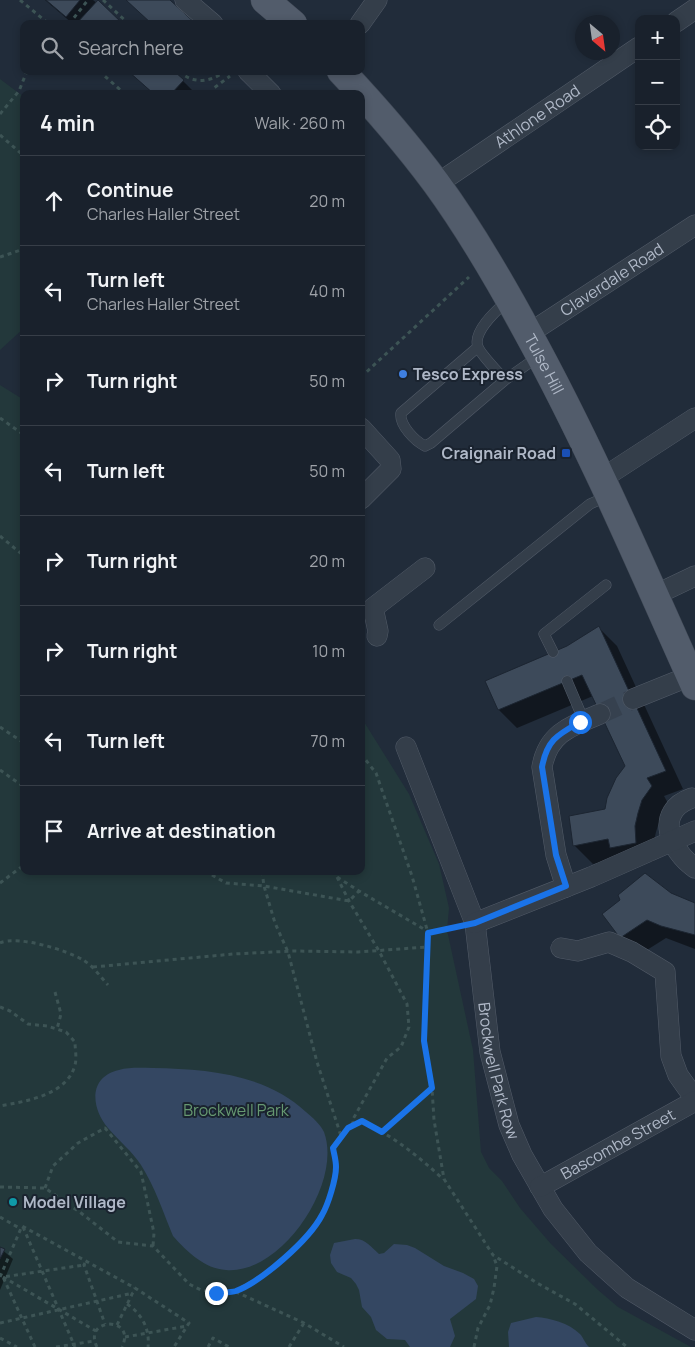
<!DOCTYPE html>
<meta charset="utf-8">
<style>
body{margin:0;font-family:Manrope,sans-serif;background:#262e38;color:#f1f3f6}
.controls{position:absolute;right:15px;top:15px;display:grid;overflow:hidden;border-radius:10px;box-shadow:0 2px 8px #0003}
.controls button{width:45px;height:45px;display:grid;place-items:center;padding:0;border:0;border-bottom:1px solid #373e48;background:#19212c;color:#f1f3f6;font:25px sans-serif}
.compass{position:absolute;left:575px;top:15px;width:45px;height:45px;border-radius:50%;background:#19212c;box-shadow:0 2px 8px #0003;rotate:151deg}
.stop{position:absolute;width:15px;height:15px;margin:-11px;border:4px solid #1a73e8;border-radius:50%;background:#fff}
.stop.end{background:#1a73e8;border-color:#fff;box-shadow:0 1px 5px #0008}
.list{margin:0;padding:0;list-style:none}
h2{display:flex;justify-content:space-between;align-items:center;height:65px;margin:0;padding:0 20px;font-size:21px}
h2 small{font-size:16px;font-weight:400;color:#9fa3a9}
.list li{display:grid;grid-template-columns:32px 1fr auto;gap:15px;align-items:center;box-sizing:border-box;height:90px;padding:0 20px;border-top:1px solid #373e48}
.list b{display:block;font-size:19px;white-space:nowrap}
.list p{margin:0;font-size:16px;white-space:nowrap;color:#9fa3a9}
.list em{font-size:16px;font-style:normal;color:#9fa3a9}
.icon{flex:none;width:28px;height:28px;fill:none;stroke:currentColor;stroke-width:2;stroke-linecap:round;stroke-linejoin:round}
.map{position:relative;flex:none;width:695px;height:1347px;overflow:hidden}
.search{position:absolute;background:#19212c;box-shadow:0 2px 8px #0003;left:20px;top:20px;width:345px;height:55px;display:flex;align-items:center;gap:12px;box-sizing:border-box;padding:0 18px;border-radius:10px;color:#9fa3a9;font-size:19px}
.panel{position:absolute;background:#19212c;box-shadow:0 2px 8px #0003;left:20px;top:90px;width:345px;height:785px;border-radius:10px}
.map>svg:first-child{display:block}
.green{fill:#23383b}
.water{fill:#344762}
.shadow{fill:#0007}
.building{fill:#3d4a5a;stroke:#1c2531}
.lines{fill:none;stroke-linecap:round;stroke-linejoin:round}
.minor-tunnel{stroke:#36414f;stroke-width:20;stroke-dasharray:20 10;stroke-linecap:butt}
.service-casing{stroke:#525b68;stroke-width:11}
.minor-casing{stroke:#525b68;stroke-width:21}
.primary-casing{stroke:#3e4754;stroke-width:29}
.path{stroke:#3d5455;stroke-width:3;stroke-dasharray:4 4;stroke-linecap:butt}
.service{stroke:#343e4a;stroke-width:10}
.minor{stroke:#343e4a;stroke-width:20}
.primary{stroke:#525c6b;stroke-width:28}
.route{stroke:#1a73e8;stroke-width:6}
.shop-dot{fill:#3f7fe0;stroke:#1a232f;stroke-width:2}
.transit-dot{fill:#1a4fb4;stroke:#1a232f;stroke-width:2}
.culture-dot{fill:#0f9aa8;stroke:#1a232f;stroke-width:2}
.labels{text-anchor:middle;stroke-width:4;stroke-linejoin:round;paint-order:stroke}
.street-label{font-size:16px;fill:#afb8c7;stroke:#1a232f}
.poi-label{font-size:16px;font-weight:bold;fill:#afb8c7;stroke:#1a232f;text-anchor:start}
.park-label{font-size:16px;fill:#669871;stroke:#1a232f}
</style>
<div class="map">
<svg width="695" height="1347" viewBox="0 0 695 1347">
<rect width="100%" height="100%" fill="#212c3a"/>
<path class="green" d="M0,79l24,18v231l-24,22z
M0,385l24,15v471h337v-154l48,77 30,70 10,44 -2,22 26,120 8,102 8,16 13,13 18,27 31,36 47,46 20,17 73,40h-691z"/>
<path class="water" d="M153,1068c53,1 113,6 153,44 7,6 14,12 18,20 19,51 -43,143 -98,138 -21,-1 -40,-19 -53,-34 -10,-24 -18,-49 -32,-71 -9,-14 -22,-24 -33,-37 -17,-20 -20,-51 11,-58 10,-3 23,-2 34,-2z
M355,1239c11,0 16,8 24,15l5,-1 10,-9 13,1 8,3 29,18 19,7 11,6 4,7 -2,13 -26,20 5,17 -5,11h-40l-5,-7 -18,-1 -11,-9 -5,-13 -9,-10 -3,-17 -3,-6 -5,-6 -14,-6 -6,-9 -1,-8 4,-12z
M536,1317c14,1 33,6 44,17 3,3 5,9 9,13h-80l-1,-15 3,-9z"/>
<path class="shadow" d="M45,0h48l29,24h-49z
M128,71h45l23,23h-42z
M599,628l18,18 66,143 -19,7 5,9 -9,14 -4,13 -3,13 1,16 -24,5 -9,-8 -28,6 -19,-19 32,-35 20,-44 -33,-70 -76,32 -18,-18 68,-63z
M670,895l25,9v45l-29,-11 -27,17 -18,-18z
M0,1248l13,11 -13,31z"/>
<path class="building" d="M46,0h34l-14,17z
M98,0l25,24h-47z
M126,0h44l26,24h-44z
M128,71h46l10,9 -13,14h-17z
M599,626l67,145 -19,7 5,8 -10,14 -4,13 -3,13 1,17 -26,5 -2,-9 -35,7 -4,-30 36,-7 2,-11 9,-20 9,-12 -43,-91 -84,35 -13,-29 82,-35z
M645,873l26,20 24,10v32l-34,-9 -14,-6 -27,18 -18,-24 18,-14 -2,-5z
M0,1247l5,2 -5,10z"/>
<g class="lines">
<path class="minor-tunnel" d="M600,714l33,-15"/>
<defs>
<path id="service" d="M478,347l-77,66c-2,12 14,28 24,33l6,-3 74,-63 34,-24
M505,380c-6,-7 -24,-25 -27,-33 -6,-16 20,-38 30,-47
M439,625l151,-121 18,-8
M553,652l-9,-18 62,-49
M567,681l17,40"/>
<g id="minor">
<path d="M185,0l28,24"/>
<path d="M676,22l19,-13"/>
<path d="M360,24l17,-24"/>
<path d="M248,71l23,23"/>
<path id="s1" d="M437,184l202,-137"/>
<path id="s2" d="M528,334l167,-109"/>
<path d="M361,428l29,32 1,9 -30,30"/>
<path d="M600,477l12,-5 83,-54"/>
<path d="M655,595l40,-19"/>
<path d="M377,636l1,-5 -5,-23 52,-40"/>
<path d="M633,699l57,-23"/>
<path id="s3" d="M406,747l69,176 15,129 19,73 13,30 31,54 35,44 39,35 68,42"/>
<path d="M692,798c-38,13 -23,52 3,70"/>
<path d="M566,887l-10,-32 -14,-88c6,-34 29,-41 58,-53"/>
<path d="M475,923l116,-46 104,-46"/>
<path d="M561,948l17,3 31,-9 23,10 33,20 6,84 7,19 17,24"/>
<path id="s4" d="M540,1187l155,-86"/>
</g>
<g id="primary">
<path d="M265,0l28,24"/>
<path id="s5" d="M341,71c34,36 66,73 95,112 35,48 65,100 93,152 62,113 113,233 166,351"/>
</g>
</defs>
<use href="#service" class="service-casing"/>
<use href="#minor" class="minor-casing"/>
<use href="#primary" class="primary-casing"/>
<path class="path" d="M20,0l29,24
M103,0l26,24
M69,24l19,-24
M99,71l26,23
M179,71c15,14 31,11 47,0
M210,94l4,-6 16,-12
M0,114l19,-23 8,-20
M0,135l24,21
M0,257l24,-8
M361,377l108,-100
M0,418l24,17
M0,536l24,20
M0,727l24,16
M361,754l15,19 36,103 16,57 -4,108 8,47 2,32 10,59 49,76 44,28 38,21 52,43
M0,770l24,17
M205,871l21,12 38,3 85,15 10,-10
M262,871l2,15 11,37 13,29 29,110 24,74
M332,871l5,6 22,14 68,40
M337,877l12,24 30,50 28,53 2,23 -8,20 -14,11 -35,63 2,4
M0,883l24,-18
M428,933l29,-6
M0,943c17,-8 67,7 83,17 10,6 17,16 25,25
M93,967l140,-13 61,-3 64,1 69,-5
M55,992l6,22 -4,15
M0,1007l10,4 18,13 19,2 19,6 9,10c0,7 2,16 0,23 -8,30 -48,36 -75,41
M382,1132l50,-44
M0,1187l45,1 36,25 37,29 35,4 36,38 12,6 15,3 18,-2 70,32 40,24
M45,1188l8,-22 25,-23 27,-15 36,44 13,61 -1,13
M0,1217l21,12
M23,1227l52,120
M85,1263l-1,2 21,59
M0,1277l22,-51 113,62 54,35 -15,24
M3,1277l93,54
M234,1291c42,-21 88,-57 98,-106 2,-6 4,-13 4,-19 0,-6 -2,-12 -3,-18l15,-20 14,-7c32,16 55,34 81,58
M127,1304c15,10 23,25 21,43
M0,1323l133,-30
M117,1325l18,-37
M125,1337l62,-11
M0,1338l17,9
M35,1347l-32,-70 81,-12
M56,1347l38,-6
M97,1347c-15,-30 40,-31 25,0
M208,1347l5,-9 16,9
M289,1347l15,-24
M474,1347l4,-19 12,-23 4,-17 3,-22 -4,-11"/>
<use href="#service" class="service"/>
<use href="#minor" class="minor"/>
<use href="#primary" class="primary"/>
</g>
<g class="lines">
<path class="route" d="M216,1293c6,-1 14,0 20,-2 26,-10 73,-51 86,-76 6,-10 14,-36 14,-48 0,-7 -2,-13 -3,-19l15,-20 14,-7 20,11 50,-44 -8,-47 4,-108 47,-10 91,-37 -10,-31 -14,-88c5,-27 15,-32 38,-45"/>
</g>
<circle class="shop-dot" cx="403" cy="374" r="5"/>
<rect class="transit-dot" x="561" y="448" width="10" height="10" rx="2.5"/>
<circle class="culture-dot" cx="13" cy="1202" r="5"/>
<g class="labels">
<g class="street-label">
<text dy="6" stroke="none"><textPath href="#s1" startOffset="121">Athlone Road</textPath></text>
<text dy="6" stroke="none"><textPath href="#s2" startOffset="100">Claverdale Road</textPath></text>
<text dy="6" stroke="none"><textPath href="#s5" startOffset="358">Tulse Hill</textPath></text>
<text dy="6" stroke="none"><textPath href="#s3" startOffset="339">Brockwell Park Row</textPath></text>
<text dy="6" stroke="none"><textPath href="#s4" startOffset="89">Bascombe Street</textPath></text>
</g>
<g class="poi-label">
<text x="413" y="380">Tesco Express</text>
<text x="556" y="459" text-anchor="end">Craignair Road</text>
<text x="23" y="1208">Model Village</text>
</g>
<g class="park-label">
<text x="236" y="1116">Brockwell Park</text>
</g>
</g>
</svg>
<div class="controls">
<button>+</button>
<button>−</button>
<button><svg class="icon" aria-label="locate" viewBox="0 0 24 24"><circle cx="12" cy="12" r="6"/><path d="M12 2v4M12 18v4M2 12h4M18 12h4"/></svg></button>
</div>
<svg class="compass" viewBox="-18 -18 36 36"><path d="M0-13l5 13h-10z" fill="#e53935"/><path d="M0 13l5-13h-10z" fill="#9fa3a9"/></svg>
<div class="stop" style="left:580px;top:722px"></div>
<div class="stop end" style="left:216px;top:1293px"></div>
<div class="search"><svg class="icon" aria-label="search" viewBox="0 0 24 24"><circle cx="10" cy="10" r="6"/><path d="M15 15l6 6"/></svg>Search here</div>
<section class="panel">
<h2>4 min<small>Walk · 260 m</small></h2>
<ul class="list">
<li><svg class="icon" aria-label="ahead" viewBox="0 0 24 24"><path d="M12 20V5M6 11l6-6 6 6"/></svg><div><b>Continue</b><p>Charles Haller Street</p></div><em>20 m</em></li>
<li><svg class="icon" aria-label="left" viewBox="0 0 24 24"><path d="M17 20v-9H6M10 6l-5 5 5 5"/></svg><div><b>Turn left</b><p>Charles Haller Street</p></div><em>40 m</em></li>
<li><svg class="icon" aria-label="right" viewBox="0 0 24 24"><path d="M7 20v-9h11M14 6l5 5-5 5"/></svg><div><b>Turn right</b></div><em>50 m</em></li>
<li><svg class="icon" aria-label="left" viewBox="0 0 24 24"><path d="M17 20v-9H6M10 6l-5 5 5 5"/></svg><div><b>Turn left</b></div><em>50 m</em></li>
<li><svg class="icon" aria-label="right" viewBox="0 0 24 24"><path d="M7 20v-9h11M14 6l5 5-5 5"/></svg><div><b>Turn right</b></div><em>20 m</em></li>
<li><svg class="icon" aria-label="right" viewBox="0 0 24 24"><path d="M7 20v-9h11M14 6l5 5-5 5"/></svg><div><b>Turn right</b></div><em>10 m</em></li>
<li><svg class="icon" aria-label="left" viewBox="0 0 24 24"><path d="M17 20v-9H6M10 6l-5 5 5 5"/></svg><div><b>Turn left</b></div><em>70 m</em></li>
<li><svg class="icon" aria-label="arrive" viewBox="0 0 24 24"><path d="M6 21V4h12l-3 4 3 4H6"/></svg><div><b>Arrive at destination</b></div></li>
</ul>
</section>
</div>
